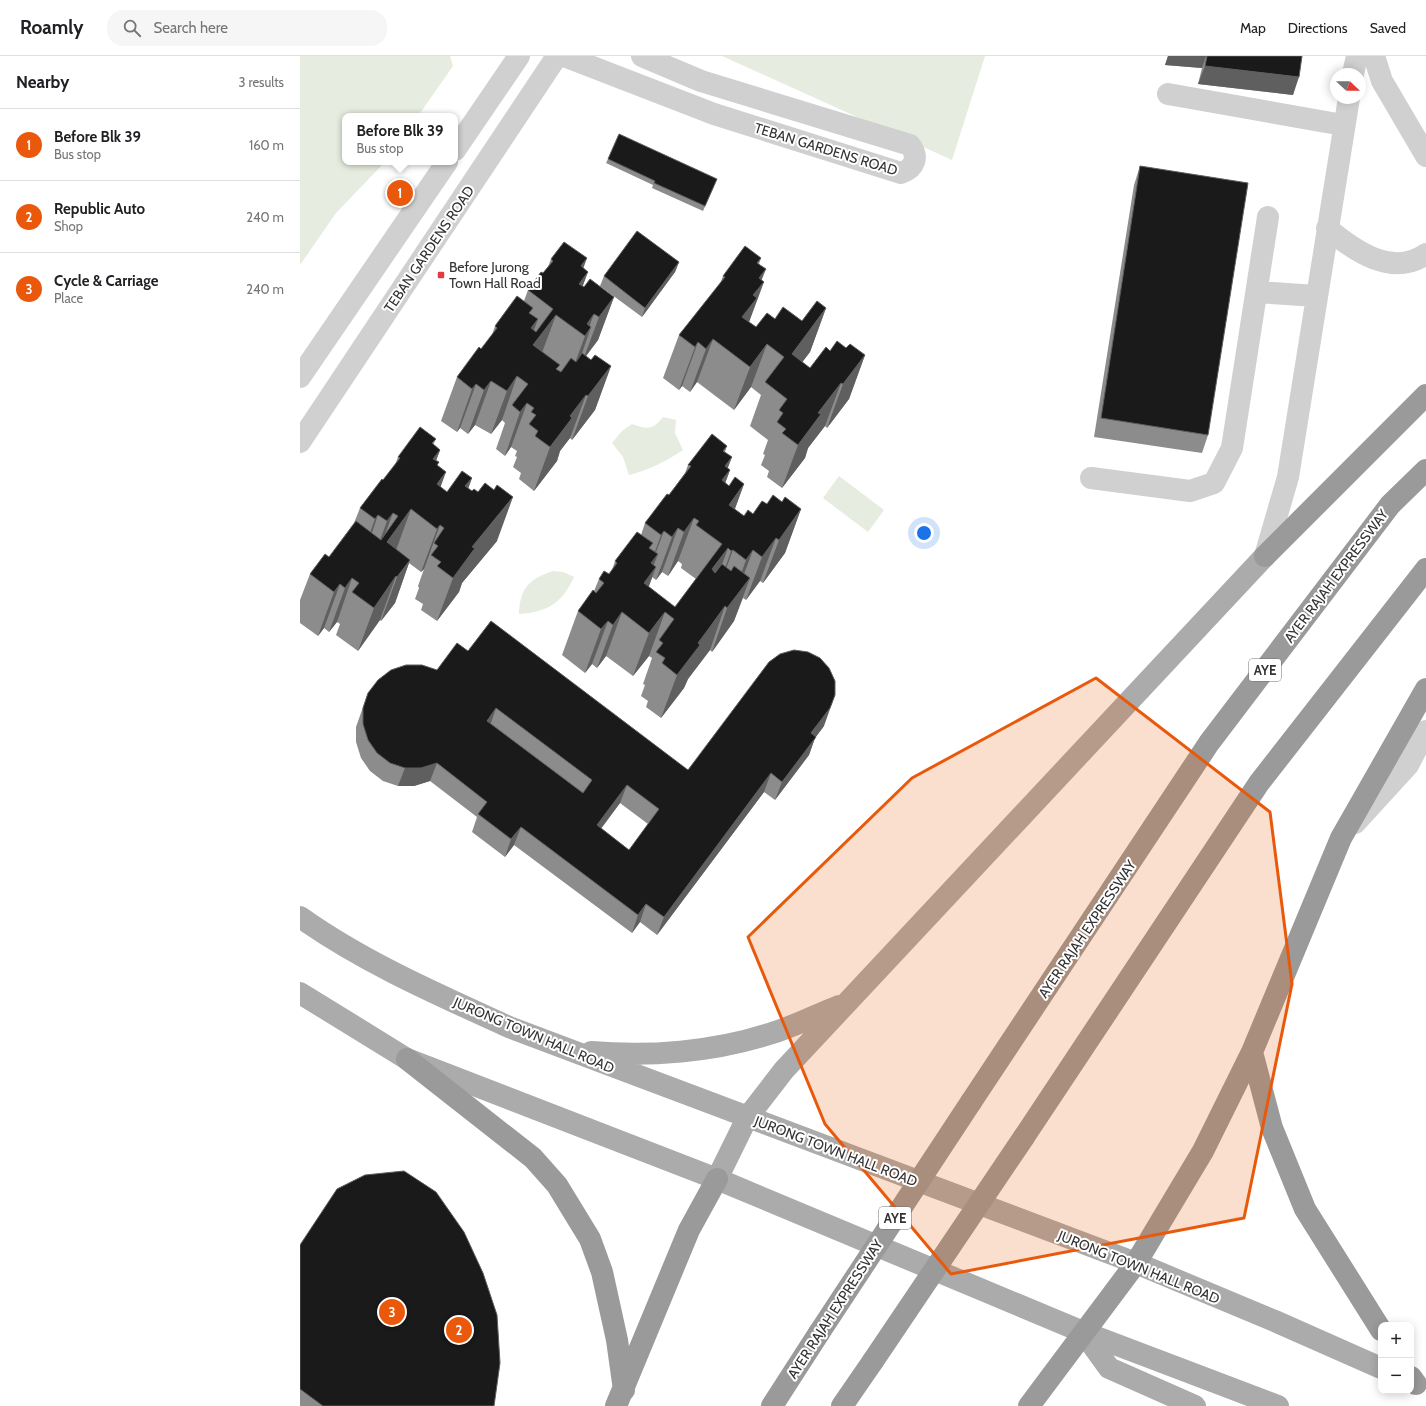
<!DOCTYPE html>
<meta charset="utf-8">
<style>
body{margin:0;font-family:Cabin,sans-serif;background:#f6f6f6;color:#202124}
.controls{position:absolute;right:12px;bottom:12px;display:grid;overflow:hidden;border-radius:8px;box-shadow:0 2px 10px #0003}
.controls button{width:36px;height:36px;display:grid;place-items:center;padding:0;border:0;border-bottom:1px solid #e0e0e0;background:#fff;color:#202124;font:20px sans-serif}
.compass{position:absolute;left:1030px;top:12px;width:36px;height:36px;border-radius:50%;background:#fff;box-shadow:0 2px 10px #0003;rotate:112deg}
.you{position:absolute;left:624px;top:477px;width:14px;height:14px;margin:-10px;border:3px solid #fff;border-radius:50%;background:#1a73e8;box-shadow:0 0 0 6px #1a73e833}
.badge{display:grid;place-items:center;width:26px;height:26px;border-radius:50%;background:#ea580c;color:#fff;font-size:13px;font-weight:700}
.pin{position:absolute;translate:-50% -50%;border:2px solid #fff;box-shadow:0 1px 4px #0006}
.popup{position:absolute;left:42px;top:57px;width:116px;height:52px;box-sizing:border-box;display:grid;place-content:center;border-radius:8px;background:#fff;filter:drop-shadow(0 1px 3px #0005);font-size:13px;white-space:nowrap;color:#757577}
.popup b{font-size:15px;color:#202124}
.popup::after{content:'';position:absolute;left:50%;top:100%;margin-left:-8px;border:8px solid transparent;border-top-color:#fff}
.list{margin:0;padding:0;list-style:none}
h2{display:flex;justify-content:space-between;align-items:center;height:52px;margin:0;padding:0 16px;font-size:17px}
h2 small{font-size:13px;font-weight:400;color:#757577}
.list li{display:grid;grid-template-columns:26px 1fr auto;gap:12px;align-items:center;box-sizing:border-box;height:72px;padding:0 16px;border-top:1px solid #e0e0e0}
.list b{display:block;font-size:15px;white-space:nowrap}
.list p{margin:0;font-size:13px;white-space:nowrap;color:#757577}
.list em{font-size:13px;font-style:normal;color:#757577}
.icon{flex:none;width:22px;height:22px;fill:none;stroke:currentColor;stroke-width:2;stroke-linecap:round;stroke-linejoin:round}
.map{position:relative;flex:none;width:1126px;height:1350px;overflow:hidden}
header{display:flex;align-items:center;gap:24px;box-sizing:border-box;height:56px;padding:0 20px;background:#fff;border-bottom:1px solid #e0e0e0}
header strong{font-size:19px}
nav{display:flex;gap:22px;margin-inline-start:auto;font-size:14px}
.search{width:280px;height:36px;background:#f6f6f6;display:flex;align-items:center;gap:10px;box-sizing:border-box;padding:0 14px;border-radius:16px;color:#757577;font-size:15px}
main{display:flex}
aside{flex:1;background:#fff}
.map>svg:first-child{display:block}
.green{fill:#e6ecdf}
.lines{fill:none;stroke-linecap:round;stroke-linejoin:round}
.minor{stroke:#d0d0d0;stroke-width:22}
.major{stroke:#ababab;stroke-width:22}
.highway{stroke:#9a9a9a;stroke-width:22}
.highway-bridge{stroke:#9a9a9a;stroke-width:22}
.wall{fill:#8c8c8c;fill-rule:evenodd}
.shaded-wall{fill:#5f5f5f}
.building{fill:#1a1a1a;stroke:#5f5f5f;fill-rule:evenodd}
.marked{fill:#e8590c;fill-opacity:0.2;stroke:#e8590c;stroke-width:3;stroke-linejoin:round}
.poi-dot{fill:#e63946;stroke:#fff;stroke-width:1.5}
.labels{text-anchor:middle;stroke-width:4;stroke-linejoin:round;paint-order:stroke}
.shield{fill:#fff;stroke:#707070;stroke-width:1}
.shield-label{font-size:13px;font-weight:bold;fill:#333}
.street-label{font-size:14px;fill:#333;stroke:#fff}
.poi-label{font-size:14px;fill:#333;stroke:#fff;text-anchor:start}
</style>
<header>
<strong>Roamly</strong>
<div class="search"><svg class="icon" aria-label="search" viewBox="0 0 24 24"><circle cx="10" cy="10" r="6"/><path d="M15 15l6 6"/></svg>Search here</div>
<nav><a>Map</a><a>Directions</a><a>Saved</a></nav>
</header>
<main>
<aside>
<h2>Nearby<small>3 results</small></h2>
<ul class="list">
<li><span class="badge">1</span><div><b>Before Blk 39</b><p>Bus stop</p></div><em>160 m</em></li>
<li><span class="badge">2</span><div><b>Republic Auto</b><p>Shop</p></div><em>240 m</em></li>
<li><span class="badge">3</span><div><b>Cycle &amp; Carriage</b><p>Place</p></div><em>240 m</em></li>
</ul>
</aside>
<div class="map">
<svg width="1126" height="1350" viewBox="0 0 1126 1350">
<rect width="100%" height="100%" fill="#fff"/>
<path class="green" d="M0,0h150l3,10 -35,50h-73v46h40l-49,51 -36,52z
M422,0h263l-33,104z
M363,361l13,3 -1,13 8,17c-18,12 -34,20 -54,25l-6,-18 -11,-14 10,-12 10,-7c15,5 20,7 31,-7z
M539,420l45,34 -16,22 -45,-34z
M253,515l10,1 11,5c-12,26 -26,35 -55,37 1,-26 10,-35 34,-43z"/>
<g class="lines">
<path class="minor" d="M264,0l150,58 187,59c14,-5 18,-16 9,-28l-209,-64 -59,-25
M1074,0l8,25 44,75
M1053,18l4,-18
M868,38l175,31
M155,94l64,-94
M1027,172c26,22 65,50 99,26
M957,236l59,4
M0,321l147,-215
M0,386l257,-386
M791,422l99,13 24,-8 18,-35 36,-231
M965,500l23,-79 61,-379
M1055,767l53,-58 18,-34"/>
<path class="major" d="M0,861c63,45 139,78 209,110l627,236 141,59 104,46
M0,937l107,66 310,120 366,153 195,74
M291,996c58,5 122,0 178,-18 24,-7 47,-19 70,-28
M417,1123l30,-61 37,-48 481,-514
M783,1276l26,36 86,38"/>
<path class="highway" d="M965,500l161,-161
M952,996l20,76 33,81 76,121
M107,1003l126,99 24,27 33,54 12,33 15,68 7,50
M671,1046l238,-359 181,-238 36,-35
M724,1081l235,-354 167,-214
M1111,1321l5,7
M316,1350l73,-176 28,-51
M472,1350l47,-73
M542,1350l31,-45
M729,1350l107,-143 67,-112 49,-99 89,-214 85,-149"/>
<path class="highway-bridge" d="M519,1277l152,-231
M573,1305l151,-224"/>
</g>
<path class="wall" d="M868,0h134l-9,39 -95,-11 4,-16 -37,-3z
M308,103l107,25 -12,27 -51,-23 1,-3 -47,-22z
M840,110l68,269 -6,18 -108,-16 40,-252z
M461,202l-2,6 2,16 -12,42 7,5 19,-8 27,2 24,-13 -16,44 -8,10 8,6 20,-17 16,-3 19,7 -16,44 -22,29 -2,-2 -17,22 -3,10 -23,30 -15,-11 2,-6 -8,-6 4,-10 -2,-1 5,-14 -18,-14 11,-31 -10,-8 -17,23 -37,-28 -7,10 -8,-6 -3,4 -16,-12 16,-43 41,-51 3,-8z
M251,203l32,9v18l31,11 -16,43 -12,16 5,4 20,6 -16,44 -23,30 -2,-2 -10,13 -3,10 -23,30 -15,-12 2,-6 -8,-6 4,-10 -2,-1 2,-5 -6,-4 -6,9 -9,-7 9,-26 -3,-3 -11,14 -16,-9 -7,9 -8,-6 -3,4 -16,-11 16,-44 24,-28 11,-14 3,-9 29,-25 4,-11 20,-23z
M379,206l-4,10 -33,45 -42,-31 4,-10z
M136,383l-3,6 7,5 -4,11 3,1 -2,4 4,22 6,4 25,-14 -4,10 29,53 -35,42 -3,9 -22,29 -16,-11 2,-6 -8,-5 4,-11 -1,-2 6,-17 -3,3 -12,-9 -14,40 -14,18 -1,-1 -22,31 -22,-16 4,-11 -3,-2 -8,10 -5,-4 -6,8 -18,-13v-23l10,-26 19,-17 25,-34 6,-15 23,-28 12,-15 3,-8z
M427,390l-2,6 7,5 -5,11 3,2 -5,13 4,3 15,-2 -9,25 9,7 9,-2 14,-10 15,-2 19,7 -16,44 -22,30 -3,-2 -14,19 -3,-2 -9,23 -22,31 -2,-2 -19,25 -3,4 -4,9 -23,30 -15,-11 2,-6 -7,-5 4,-11 -2,-1 9,-26 -3,-2 -16,20 -27,-20 -9,12 -5,-4 -7,9 -23,-18 16,-44 16,-20 5,-12 10,-5 3,-4 3,-9 26,-26 4,-12 24,-28 16,-22 3,-8zM378,505l4,3 -1,4 15,11 -21,28 -27,-20 4,-10 4,3 6,-8 6,4z
M168,595l220,119 136,-44 -9,12 -6,17 -34,45 -11,-8 -107,143 -17,-13 -8,11 -118,-88 -9,12 -33,-25 5,-15 -47,-36 -16,5h-16l-15,-5 -13,-10 -9,-13 -5,-16v-15l12,-34 69,-23zM320,747l28,21 -19,26 -28,-21z
M0,1189l194,161h-194z"/>
<path class="shaded-wall" d="M868,0h38l-4,12 -37,-3z
M905,10l94,11 -6,18 -95,-11z
M287,202l-16,44 10,-36z
M379,206l-4,10 -33,45 3,-9z
M466,213l-8,20 6,-7 -16,43 -6,-8 17,-39z
M288,216l-16,43 7,-31z
M314,241l-16,43 -15,20 16,-43z
M526,252l-16,44 -31,41 13,-39z
M294,258l-7,19 4,-6 -15,44 -7,8 16,-43 2,-12z
M256,259l-16,43 -7,-13z
M238,263l-16,44 9,-35z
M413,283l-16,43 -7,10 16,-43z
M398,286l-16,44 -3,4 16,-43z
M467,288l-16,43 -17,23 16,-43z
M565,299l-16,44 -22,29 16,-44z
M311,310l-16,44 -23,30 16,-44z
M217,320l-15,44 -11,14 16,-43z
M191,325l-16,44 -7,9 16,-44z
M541,327l-16,43 -17,22 -3,10 -23,30 16,-43 20,-32z
M176,328l-16,44 -3,4 15,-43z
M286,339l-16,43 -10,13 -3,10 -23,30 16,-44 20,-31z
M227,347l-16,44 -6,9 15,-44z
M140,394l-16,43 9,-34z
M432,401l-8,21 6,-8 -16,44 11,-48z
M146,416l-16,44 7,-32z
M172,422l-16,44 9,-36z
M444,428l-16,43 1,-22z
M213,441l-16,44 -35,42 -3,9 -22,29 16,-43 19,-31z
M111,453l-16,44 -8,-11z
M501,453l-16,44 -22,30 16,-43z
M93,457l-16,43 -6,9 16,-44z
M78,459l-15,44 -4,4 16,-44z
M394,462l-16,43 -10,15 16,-44z
M140,469l-16,44 -3,3 16,-43z
M378,472l-16,44 -6,8 16,-43z
M364,475l-11,29 5,-6 -8,21 6,-8 -16,44 -5,-4 26,-72z
M476,482l-16,43 -14,19 16,-43z
M428,492l-16,44v-23z
M433,494l-16,43 -1,2 15,-44z
M453,494l-16,43 -7,10 16,-43z
M110,504l-15,43 -14,18 16,-44z
M96,520l-16,44 -22,31 16,-43z
M52,522l-15,44 -8,10 16,-44z
M450,522l-16,43 -22,31 15,-44z
M40,528l-16,44 -6,8 16,-44z
M425,550l-15,44 -22,29 -4,9 -23,30 16,-43 21,-32z
M322,556l-16,44 -9,12 16,-43z
M365,556l-16,44 -16,20 16,-43z
M308,565l-16,43 -7,9 16,-44z
M535,639l-11,31 -9,12 -6,17 -34,45 7,-18z
M196,652l-6,18 -3,-5z
M137,707l-7,18 -16,5h-16l7,-18z
M471,717l-7,19 -107,143 7,-18z
M327,729l-7,18 -30,40 7,-18z
M221,771l-7,18 -9,12 6,-18z
M346,848l-6,18 -8,11 6,-18z"/>
<path class="building" d="M907,0h95l-3,21 -94,-11z
M319,78l98,45 -12,27 -51,-23 1,-2 -47,-22z
M840,110l108,17 -40,252 -107,-17z
M337,175l42,31 -34,46 -41,-32z
M264,186l23,16 -6,8 7,6 -9,12 5,3 6,-8 24,18 -15,20 -5,-3 -7,10 4,3 -6,9 -29,-21 -23,30 27,20 -4,4 5,3 10,-14 5,4 6,-9 9,7 4,-5 16,11 -23,30 -2,-1 -16,21 2,2 -22,29 -15,-11 3,-5 -9,-7 7,-9 -5,-3 3,-4 -7,-5 -7,9 -8,-7 16,-21 -11,-8 -10,15 -16,-10 -7,9 -8,-6 -4,5 -15,-12 22,-30 2,2 16,-21 -2,-2 22,-30 16,12 -4,5 9,6 -7,9 5,4 17,-23 -25,-19 13,-18 2,1 10,-12 -2,-2z
M445,190l16,12 -4,5 9,6 -7,9 5,4 -11,13 4,3 -15,19 14,10 11,-14 8,6 8,-12 19,14 15,-20 9,7 -34,46 18,14 16,-21 4,4 7,-10 9,7 4,-4 15,11 -22,29 -2,-1 -23,30 3,1 -23,31 -16,-12 4,-4 -9,-7 6,-9 -4,-3 8,-11 -22,-17 19,-25 -17,-13 -17,23 -37,-28 -7,10 -8,-7 -3,5 -16,-12 46,-58 -2,-1z
M120,371l16,12 -4,4 8,7 -7,9 6,3 -2,3 9,7 -9,12 10,8 15,-21 10,7 -7,8 7,5 2,-2 4,3 7,-9 9,7 3,-5 16,12 -41,50 3,1 -22,30 -16,-12 4,-4 -10,-7 7,-9 -4,-3 10,-15 -4,-3 -3,4 -26,-20 -24,33 23,18 -13,17 -1,-1 -22,32 -22,-16 7,-9 -7,-5 -7,10 -5,-4 -6,8 -24,-18 15,-20 4,3 27,-36 25,19 17,-24 -5,-3 -6,8 -9,-6 -3,4 -15,-11 22,-29 1,1 17,-22 -2,-1z
M412,378l15,12 -4,5 9,6 -7,9 5,4 -8,10 7,6 6,-9 9,7 -15,21 15,11 4,-6 5,4 9,-13 5,3 6,-9 9,7 3,-5 16,12 -22,31 -3,-2 -14,19 -9,-7 -7,10 -13,-10 -2,1 -3,-3 -16,21 3,4 7,-9 9,7 3,-5 16,12 -23,30 -2,-2 -18,25 -9,12 2,2 -23,30 -15,-12 3,-5 -9,-6 7,-9 -4,-3 15,-21 -9,-7 -16,21 -27,-21 -9,13 -5,-4 -7,8 -23,-18 15,-21 3,3 8,-10 -5,-4 5,-8 5,3 8,-11 -2,-2 22,-29 16,11 -4,5 9,6 -7,9 5,4 -12,16 31,24 47,-63 -26,-19 3,-4 -5,-3 -10,14 -6,-4 -6,9 -8,-6 -3,4 -16,-12 22,-29 2,1 22,-29 -3,-1z
M191,565l197,149 81,-108 11,-8 14,-4 14,2 12,6 9,10 6,13v14l-5,13 -19,25 5,4 -34,45 -11,-9 -107,144 -18,-13 -8,11 -117,-88 -10,12 -33,-25 9,-12 -50,-39 -16,5h-16l-15,-5 -13,-10 -9,-13 -5,-16v-16l5,-15 10,-13 13,-10 15,-5h16l15,5 20,-27 11,8zM196,652l96,72 -9,13 -96,-72zM327,729l32,24 -30,41 -32,-25z
M104,1115l32,21 28,40 19,41 14,42 3,48 -6,43h-171l-23,-17v-144l37,-56 28,-14z"/>
<path class="marked" d="M796,622l174,134 22,172 -48,234 -293,56 -126,-150 -77,-187 164,-159z"/>
<rect class="poi-dot" x="137" y="215" width="8" height="8" rx="2"/>
<g class="labels">
<g class="shield">
<rect x="949" y="603" width="32" height="22" rx="3"/>
<rect x="579" y="1151" width="32" height="22" rx="3"/>
</g>
<g class="shield-label">
<text x="965" y="619">AYE</text>
<text x="595" y="1167">AYE</text>
</g>
<g class="street-label">
<text transform="translate(526 93) rotate(17)" y="5">TEBAN GARDENS ROAD</text>
<text transform="translate(129 193) rotate(-56)" y="5">TEBAN GARDENS ROAD</text>
<text transform="translate(1036 520) rotate(-53)" y="5">AYER RAJAH EXPRESSWAY</text>
<text transform="translate(787 873) rotate(-56)" y="5">AYER RAJAH EXPRESSWAY</text>
<text transform="translate(234 979) rotate(23)" y="5">JURONG TOWN HALL ROAD</text>
<text transform="translate(536 1095) rotate(21)" y="5">JURONG TOWN HALL ROAD</text>
<text transform="translate(839 1211) rotate(22)" y="5">JURONG TOWN HALL ROAD</text>
<text transform="translate(535 1253) rotate(-57)" y="5">AYER RAJAH EXPRESSWAY</text>
</g>
<g class="poi-label">
<text x="149" y="216">Before Jurong<tspan x="149" dy="16">Town Hall Road</tspan></text>
</g>
</g>
</svg>
<div class="controls">
<button>+</button>
<button>−</button>
</div>
<svg class="compass" viewBox="-18 -18 36 36"><path d="M0-13l5 13h-10z" fill="#e53935"/><path d="M0 13l5-13h-10z" fill="#757577"/></svg>
<div class="you"></div>
<div class="pin badge" style="left:100px;top:137px">1</div>
<div class="popup"><b>Before Blk 39</b>Bus stop</div>
<div class="pin badge" style="left:159px;top:1274px">2</div>
<div class="pin badge" style="left:92px;top:1256px">3</div>
</div>
</main>
